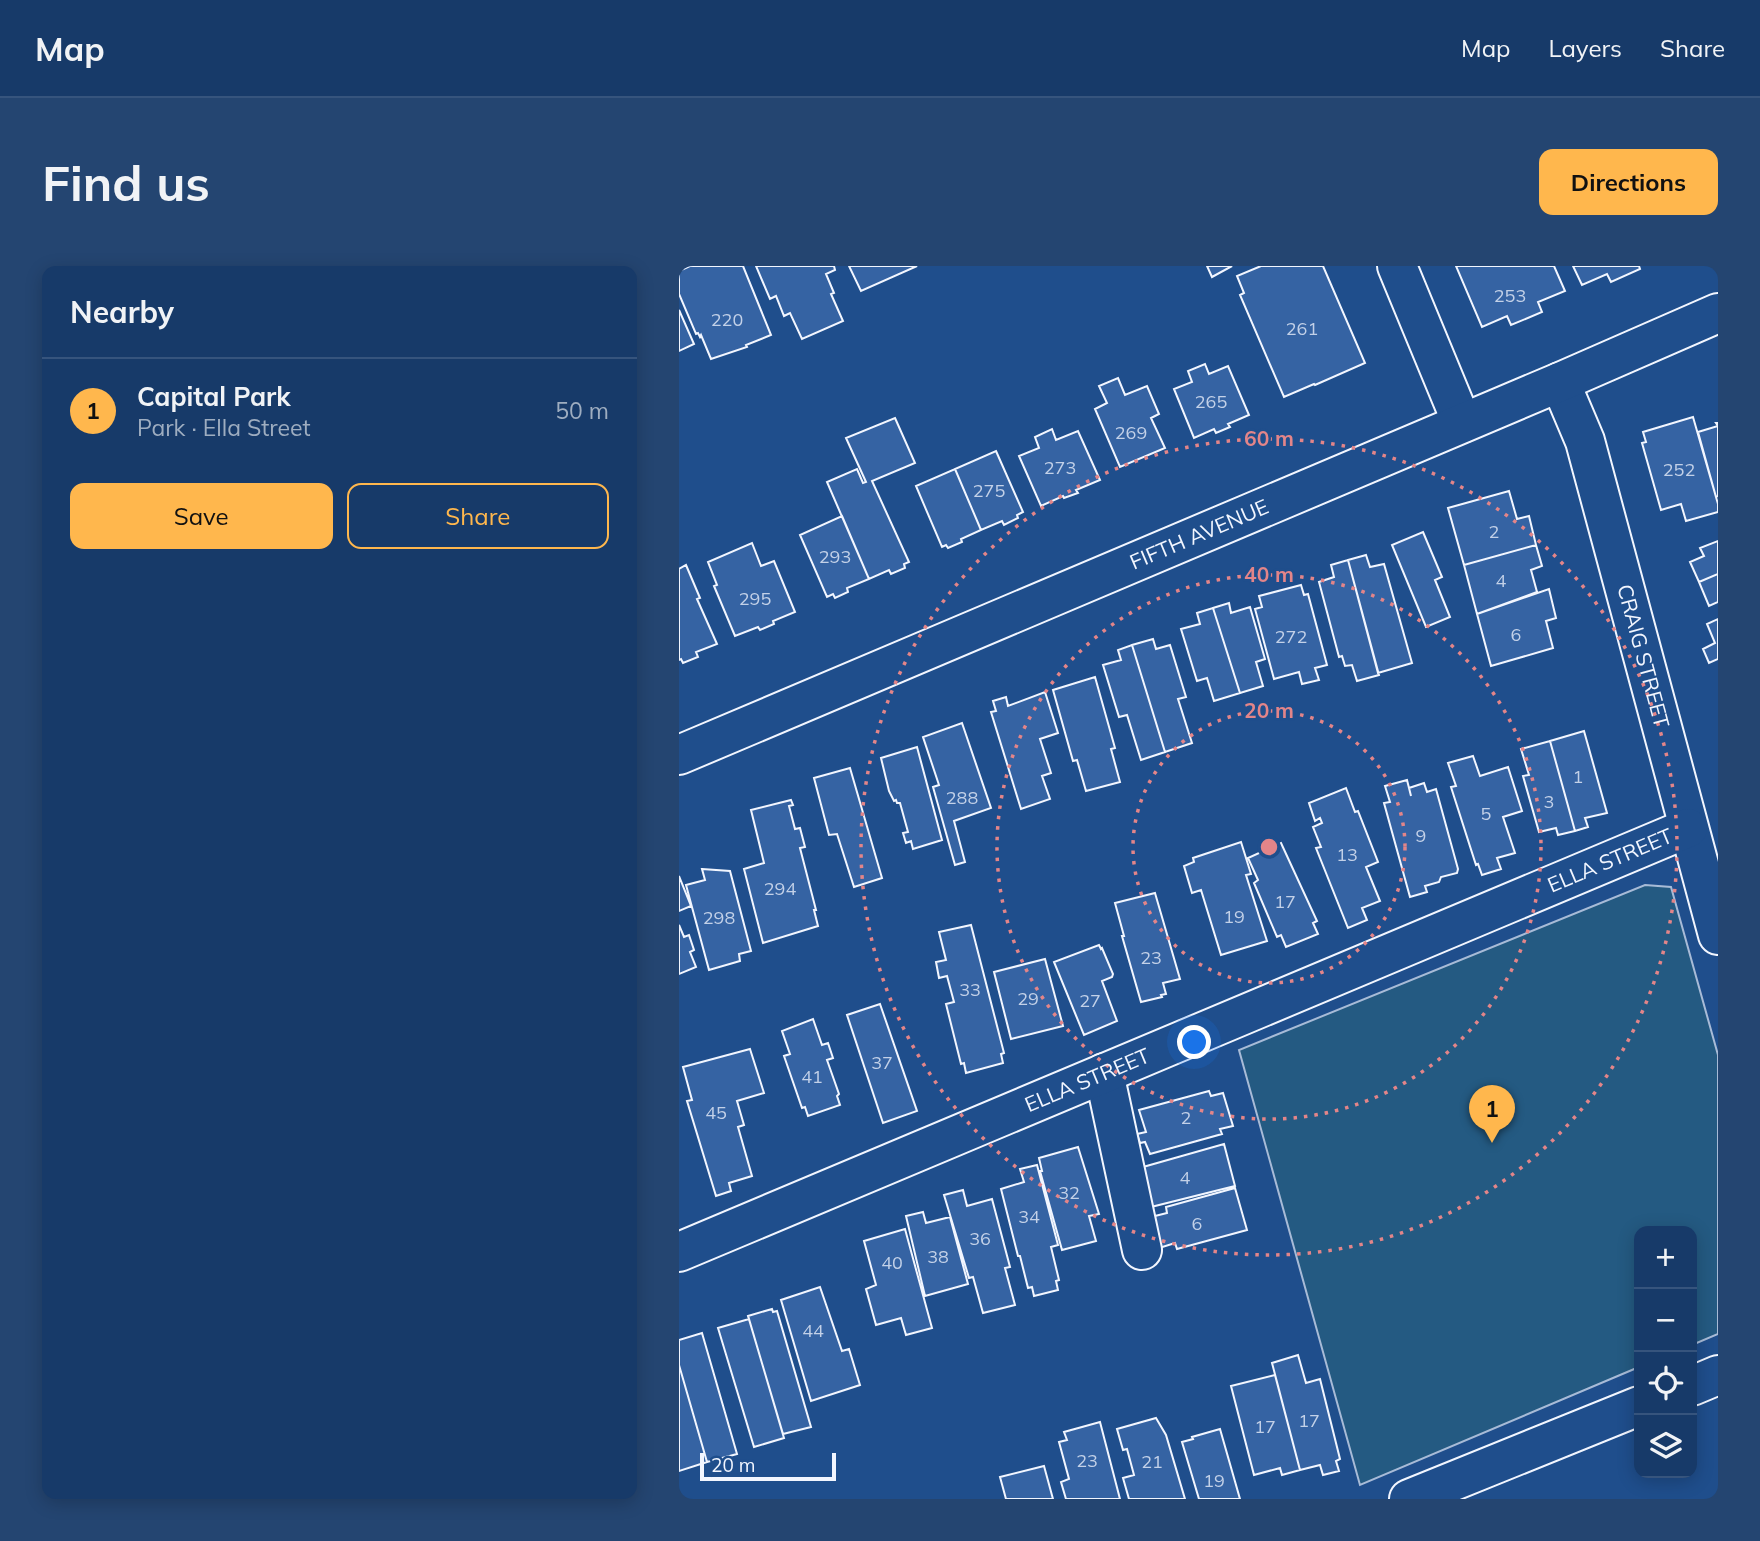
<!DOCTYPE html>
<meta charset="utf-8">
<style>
body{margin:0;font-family:Mulish,sans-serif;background:#244571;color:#f1f3f6}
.controls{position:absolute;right:21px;bottom:21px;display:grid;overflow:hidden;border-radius:14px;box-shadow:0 4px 18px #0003}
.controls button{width:63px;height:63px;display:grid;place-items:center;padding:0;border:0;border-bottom:2px solid #36547d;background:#173a69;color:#f1f3f6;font:35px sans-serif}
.scale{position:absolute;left:21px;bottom:18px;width:136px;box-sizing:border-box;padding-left:7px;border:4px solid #f2f6ff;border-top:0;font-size:19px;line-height:24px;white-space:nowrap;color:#f2f6ff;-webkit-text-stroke:5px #1f4e8c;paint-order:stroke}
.you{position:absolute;left:516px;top:777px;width:24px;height:24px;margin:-18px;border:5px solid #fff;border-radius:50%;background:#1a73e8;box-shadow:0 0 0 10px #1a73e833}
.badge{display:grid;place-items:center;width:46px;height:46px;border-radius:50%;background:#ffb74d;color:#111;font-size:23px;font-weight:700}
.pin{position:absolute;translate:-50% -58px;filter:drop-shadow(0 2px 4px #0008)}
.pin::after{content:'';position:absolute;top:37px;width:24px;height:21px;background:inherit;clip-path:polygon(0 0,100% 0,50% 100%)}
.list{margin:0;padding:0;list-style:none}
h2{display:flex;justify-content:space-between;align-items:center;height:91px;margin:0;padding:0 28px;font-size:30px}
h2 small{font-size:23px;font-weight:400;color:#9eadc0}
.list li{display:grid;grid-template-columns:46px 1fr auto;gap:21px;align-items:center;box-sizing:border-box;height:105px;padding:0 28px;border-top:2px solid #36547d}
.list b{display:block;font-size:26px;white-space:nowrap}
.list p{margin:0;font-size:23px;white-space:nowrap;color:#9eadc0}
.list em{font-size:23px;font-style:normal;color:#9eadc0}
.actions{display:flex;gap:14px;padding:21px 28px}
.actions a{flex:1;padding:16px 0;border:2px solid #ffb74d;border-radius:14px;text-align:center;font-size:24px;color:#ffb74d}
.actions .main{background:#ffb74d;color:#111}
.icon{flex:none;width:38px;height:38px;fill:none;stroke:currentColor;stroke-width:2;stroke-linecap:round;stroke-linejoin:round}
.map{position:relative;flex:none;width:1039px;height:1233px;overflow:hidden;border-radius:14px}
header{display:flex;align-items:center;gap:42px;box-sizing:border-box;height:98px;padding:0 35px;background:#173a69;border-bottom:2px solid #36547d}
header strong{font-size:33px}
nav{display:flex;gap:38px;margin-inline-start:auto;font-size:24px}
.intro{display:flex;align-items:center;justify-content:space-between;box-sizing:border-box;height:168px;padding:0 42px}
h1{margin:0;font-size:49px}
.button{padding:18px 32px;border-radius:14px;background:#ffb74d;color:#111;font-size:24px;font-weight:700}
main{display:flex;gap:42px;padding:0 42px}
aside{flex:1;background:#173a69;border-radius:14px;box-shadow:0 4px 18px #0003}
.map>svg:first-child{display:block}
.green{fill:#245a82;stroke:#a8bbd7;stroke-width:2}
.building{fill:#3563a3;stroke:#f2f6ff;stroke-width:2}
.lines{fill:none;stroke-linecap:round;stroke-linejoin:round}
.street-casing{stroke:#f2f6ff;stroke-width:42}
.secondary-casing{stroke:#f2f6ff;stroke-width:42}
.street{stroke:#1f4e8c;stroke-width:38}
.secondary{stroke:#1f4e8c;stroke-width:38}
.ring{fill:none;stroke:#e38589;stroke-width:3.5;stroke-dasharray:3.5 7}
.labels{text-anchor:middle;stroke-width:5;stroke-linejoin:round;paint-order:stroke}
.number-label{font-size:18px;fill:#c3d1e8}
.street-label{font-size:21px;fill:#f2f6ff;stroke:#1f4e8c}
.centre{fill:#e38589;stroke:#1f4e8c;stroke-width:3.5}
.ring-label{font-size:21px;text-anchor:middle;font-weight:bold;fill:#e38589;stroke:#1f4e8c;stroke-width:5;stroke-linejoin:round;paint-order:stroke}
</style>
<header>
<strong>Map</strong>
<nav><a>Map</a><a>Layers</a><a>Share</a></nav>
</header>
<div class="intro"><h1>Find us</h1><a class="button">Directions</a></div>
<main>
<aside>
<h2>Nearby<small></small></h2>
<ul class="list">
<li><span class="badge">1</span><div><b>Capital Park</b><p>Park · Ella Street</p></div><em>50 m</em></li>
</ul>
<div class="actions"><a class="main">Save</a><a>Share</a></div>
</aside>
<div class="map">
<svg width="1039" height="1233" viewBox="0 0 1039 1233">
<rect width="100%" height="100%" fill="#1f4e8c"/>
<path class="green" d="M966,619l26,2 47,168v279l-26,11v-114h-53v136l-279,118 -121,-435z"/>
<path class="building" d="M11,0h53l28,69 -25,10 1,2 -36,12 -10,-24 -1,2 -2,-4 -2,1 -17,-40v-23z
M77,0h78l1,4 -9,4 8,19 -3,1 12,27 -41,18 -12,-26 -6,3 -8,-20 -6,3z
M170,0h68l-56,25z
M528,0h25l-20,11z
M582,0h62l42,97 -50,22 -1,-1 -30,13 -44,-102 4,-2 -7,-17z
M777,0h98l11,25 -27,11 4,10 -31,13 -4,-9 -25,11z
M894,0h66l1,3 -29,13 -4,-8 -25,11z
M0,44l15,34 -15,7z
M526,98l4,10 19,-8 21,49 -21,9 2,3 -14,6 -2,-4 -20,9 -20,-49 18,-7 -4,-11z
M439,112l7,17 22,-9 12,28 -8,4 14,30 -45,19 -25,-58 12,-6 -8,-17z
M1014,151l25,87v8l-32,9 -5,-17 -20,6 -19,-67 4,-1 -3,-10z
M216,152l20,45 -43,18 37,81 -5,2 1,4 -14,6 -2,-4 -20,9 -42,-97 30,-13 6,14 3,-1 -20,-44z
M1037,157h2v73l-2,1 -18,-65 20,-6z
M373,163l4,11 22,-9 22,49 -24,10 2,3 -14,5 -1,-2 -22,10 -22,-50 20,-8 -4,-11z
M317,185l27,61 -6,3 1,3 -14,7 -2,-4 -21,9 -26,-61z
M276,203l26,61 -20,9 1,3 -14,6 -2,-3 -4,2 -26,-61z
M830,225l8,28 12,-3 7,29 -72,20 -16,-57z
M163,250l27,63 -22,9 1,4 -13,6 -2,-4 -6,3 -27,-62z
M744,266l19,45 -7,3 15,37 -24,10 -34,-82z
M1039,275v33l-19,8 -9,-20 14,-6 -4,-8z
M73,277l9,23 13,-5 21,51 -22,9 1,3 -14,6 -2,-3 -23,9 -21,-50 3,-1 -9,-23z
M857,279l6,21 -11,4 6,22 -60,22 -13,-49z
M687,289l4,12 14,-3 28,99 -34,10 -30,-113z
M669,294l31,115 -22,6 -5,-16 -7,1 -3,-10 -3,1 -20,-75 15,-5 -3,-12z
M7,299l14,33 -3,1 20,45 -21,8 2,5 -15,6 -2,-4 -2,1v-91z
M1039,308v28l-9,4 -10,-24z
M622,319l3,10 4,-1 19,71 -12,3 4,12 -17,4 -3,-12 -25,7 -19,-70 7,-2 -3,-11z
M870,323l7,29 -10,3 7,27 -62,18 -14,-52z
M550,337l2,10 19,-6 15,52 -9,3 7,24 -23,7 -27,-85z
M534,342l27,85 -26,8 -7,-23 -10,3 -16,-52 19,-5 -3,-11z
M1039,353v40l-9,4 -6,-14 12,-6 -8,-19z
M474,373l3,10 14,-4 16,52 -8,2 14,44 -27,9 -33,-107z
M453,379l33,107 -24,8 -14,-45 -8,2 -16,-52 18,-5 -3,-10z
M416,411l20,71 -4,1 9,33 -34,9 -9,-31 -4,1 -20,-71z
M366,426l13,41 -18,6 11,34 -9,3 8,23 -29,10 -30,-97 5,-1 -3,-10 13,-4 2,9z
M283,457l29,85 -37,13 11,41 -10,3 -22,-78 6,-2 -16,-48z
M905,465l23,82 -22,5 3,9 -13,4 -25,-90z
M871,475l25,90 -17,4 -2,-7 -17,4 -16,-56 6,-1 -8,-26z
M238,481l25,93 -29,9 -2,-8 -5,2 -3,-10 5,-1 -8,-29h-3l-1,-3 -2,1 -5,-10 -8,-33z
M794,490l7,20 28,-9 14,44 -19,6 12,36 -18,5 4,11 -19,6 -4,-11 -2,1 -25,-78 5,-1 -8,-23z
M171,502l32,110 -28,9 -17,-53 -8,1 -15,-57z
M728,514l4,16 -2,-8 15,-5 3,9 9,-3 22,80 -1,4 -16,4 -2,5 -14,4 2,6 -17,5 -26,-94 6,-1 -5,-16z
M667,522l9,24 3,-1 20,51 -12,5 14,34 -18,7 5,12 -19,8 -32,-80 5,-1 -8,-20 9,-4 -2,-5 -5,3 -6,-18z
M112,534l2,5 -4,1 6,23 5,-1 5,19 -5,1 16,62h-2l4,16 -55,17 -19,-74 20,-6 -13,-53z
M562,576l10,32 -5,1 21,66 -46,14 -20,-65 -9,3 -8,-27 10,-4 -1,-4z
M602,577l36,78 -4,2 5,11 -32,13 -5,-12 -4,2 -23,-54 4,-3 -10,-22z
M23,603l28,2 21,80 -12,3 1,7 -31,9 -23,-85 19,-5z
M0,610l12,30 -12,5z
M476,627l25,86 -17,4 3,11 -5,1 1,2 -21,5 -19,-66h2l-9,-33z
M0,659l5,12 5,-2 5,15 -4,2 6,15 -17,7z
M292,659l33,128 -3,1 2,9 -37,10 -2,-10 -3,1 -15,-60 8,-2 -7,-26 -8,2 -3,-16 10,-2 -7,-28z
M420,679l2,4 1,-1 11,26 -1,3 -10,4 15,40 -33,14 -30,-73z
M366,693l18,67 -52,13 -17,-67z
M201,738l37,107 -34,12 -36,-108z
M134,753l9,26 6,-2 5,15 -6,2 12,34 -2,2 3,9 -32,11 -3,-9 -3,1 -18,-52 6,-2 -8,-23z
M71,783l14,44 -27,8 7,24 -6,2 14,49 -23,7 2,8 -15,5 -29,-95 5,-1 -9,-33z
M530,825l2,5 12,-3 10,33 -13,3 2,5 -72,20 -5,-12 -5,1 -3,-9 9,-2 -7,-22z
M545,878l11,42 -88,22 -11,-39z
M399,881l21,67 -10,2 7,25 -34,9 -22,-79h2l-3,-13z
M358,899l21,80 -7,2 8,33 -3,1 2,9 -24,6 -2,-9 -4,1 -8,-32h-2l-17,-67 23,-7 -4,-13z
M556,922l12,42 -70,19 -2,-6 -19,6 -9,-31 20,-5 -1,-6z
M284,924l4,16 25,-7 18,68 -5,1 10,37 -32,8 -10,-36 -4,1 -25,-83z
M244,946l3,11 24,-6 18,67 -43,12 -19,-80z
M226,963l27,99 -26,7 -5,-17 -25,7 -10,-36 10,-4 -12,-44z
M141,1021l22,64 7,-2 11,36 -49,16 -30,-101z
M93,1043l1,3 4,-1 34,116 -28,7 -35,-118z
M70,1053l35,119 -30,9 -36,-119z
M23,1067l35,121 -30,8 -28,-97v-25z
M619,1089l8,28 14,-4 20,80 -4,2 3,10 -16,4 -3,-10 -20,5 -28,-107z
M0,1099l28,97 -28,9z
M596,1109l25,95 -18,5 -2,-7 -26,7 -23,-89z
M477,1152l10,17 19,64h-56l-6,-21 11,-3 -7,-26 -4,1 -6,-21z
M421,1156l20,77h-54l-5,-17 8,-3 -10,-37 8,-2 -3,-8z
M541,1163l20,70h-41l-17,-57 11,-3 -1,-2z
M365,1200l9,33h-47l-6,-22z"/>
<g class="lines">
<defs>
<g id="street">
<path d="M718,0l65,157"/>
<path id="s1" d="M881,116l25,59 133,494"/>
<path d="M425,807l38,177"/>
<path id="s2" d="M0,986l1009,-424"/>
<path d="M1013,1120l26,-11"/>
<path d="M730,1233l230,-93"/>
</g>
<g id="secondary">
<path id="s3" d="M0,489l881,-373 158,-69"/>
</g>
</defs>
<use href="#street" class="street-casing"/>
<use href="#secondary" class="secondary-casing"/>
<use href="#street" class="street"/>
<use href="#secondary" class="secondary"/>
</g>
<g class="ring">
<circle cx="590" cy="581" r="136"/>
<circle cx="590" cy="581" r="272"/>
<circle cx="590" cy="581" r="408"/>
</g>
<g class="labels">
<g class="number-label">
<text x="831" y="36">253</text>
<text x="48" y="60">220</text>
<text x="623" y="69">261</text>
<text x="532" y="142">265</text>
<text x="452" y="173">269</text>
<text x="381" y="208">273</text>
<text x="1000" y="210">252</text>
<text x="310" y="231">275</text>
<text x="815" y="272">2</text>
<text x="156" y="297">293</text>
<text x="822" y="321">4</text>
<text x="76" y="339">295</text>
<text x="837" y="375">6</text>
<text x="612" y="377">272</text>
<text x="899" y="517">1</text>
<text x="283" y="538">288</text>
<text x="870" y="542">3</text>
<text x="807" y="554">5</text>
<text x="742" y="576">9</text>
<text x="668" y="595">13</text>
<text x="101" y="629">294</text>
<text x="606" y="642">17</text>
<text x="555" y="657">19</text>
<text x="40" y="658">298</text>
<text x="472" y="698">23</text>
<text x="291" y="730">33</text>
<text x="349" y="739">29</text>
<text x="411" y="741">27</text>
<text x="203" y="803">37</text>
<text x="133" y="817">41</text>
<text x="37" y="853">45</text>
<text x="507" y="858">2</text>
<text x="506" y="918">4</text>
<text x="390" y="933">32</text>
<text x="350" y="957">34</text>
<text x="518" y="964">6</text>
<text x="301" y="979">36</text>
<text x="259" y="997">38</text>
<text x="213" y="1003">40</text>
<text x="134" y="1071">44</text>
<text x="630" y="1161">17</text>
<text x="586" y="1167">17</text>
<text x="408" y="1201">23</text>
<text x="473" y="1202">21</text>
<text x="535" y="1221">19</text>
</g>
<g class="street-label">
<text dy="7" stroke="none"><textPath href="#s3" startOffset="565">FIFTH AVENUE</textPath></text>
<text dy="7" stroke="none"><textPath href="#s1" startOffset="287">CRAIG STREET</textPath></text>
<text dy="7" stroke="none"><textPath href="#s2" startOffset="1010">ELLA STREET</textPath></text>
<text dy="7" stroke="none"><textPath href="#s2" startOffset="443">ELLA STREET</textPath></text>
</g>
</g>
<circle cx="590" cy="581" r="10" class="centre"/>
<g class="ring-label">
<text x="590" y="180">60 m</text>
<text x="590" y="316">40 m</text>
<text x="590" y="452">20 m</text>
</g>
</svg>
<div class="controls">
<button>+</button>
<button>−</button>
<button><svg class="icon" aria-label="locate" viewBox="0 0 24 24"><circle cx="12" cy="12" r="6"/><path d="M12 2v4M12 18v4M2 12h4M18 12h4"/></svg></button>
<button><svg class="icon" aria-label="layers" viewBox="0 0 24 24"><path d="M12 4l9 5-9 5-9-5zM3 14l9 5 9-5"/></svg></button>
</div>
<div class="scale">20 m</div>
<div class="you"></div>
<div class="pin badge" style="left:813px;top:877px">1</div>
</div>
</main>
